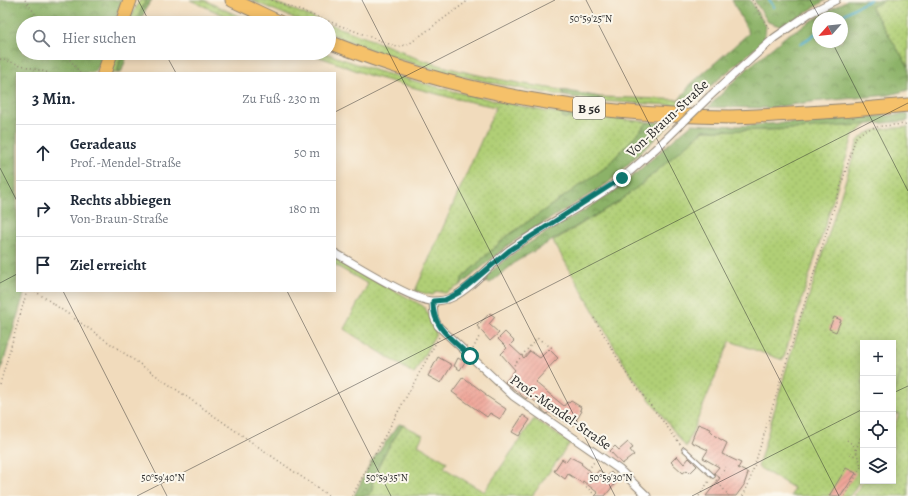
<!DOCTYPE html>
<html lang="de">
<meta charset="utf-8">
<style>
body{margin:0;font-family:Alegreya,serif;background:#f2f2f3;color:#1f2937}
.controls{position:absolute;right:12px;bottom:12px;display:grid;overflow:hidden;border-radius:0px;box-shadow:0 2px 10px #0003}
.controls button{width:36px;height:36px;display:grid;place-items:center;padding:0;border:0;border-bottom:1px solid #e0e1e3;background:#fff;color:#1f2937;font:20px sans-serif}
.compass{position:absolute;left:812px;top:12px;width:36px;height:36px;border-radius:50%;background:#fff;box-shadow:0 2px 10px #0003;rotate:243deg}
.stop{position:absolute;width:12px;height:12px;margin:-9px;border:3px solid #0f766e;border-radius:50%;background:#fff}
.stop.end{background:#0f766e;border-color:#fff;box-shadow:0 1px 4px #0008}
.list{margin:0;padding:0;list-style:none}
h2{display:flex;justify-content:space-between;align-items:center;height:52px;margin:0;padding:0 16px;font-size:17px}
h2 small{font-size:13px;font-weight:400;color:#747a83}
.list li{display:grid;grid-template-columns:26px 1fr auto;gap:12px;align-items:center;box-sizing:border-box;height:56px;padding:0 16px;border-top:1px solid #e0e1e3}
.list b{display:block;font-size:15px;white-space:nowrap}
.list p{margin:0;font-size:13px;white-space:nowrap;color:#747a83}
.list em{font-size:13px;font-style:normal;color:#747a83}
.icon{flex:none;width:22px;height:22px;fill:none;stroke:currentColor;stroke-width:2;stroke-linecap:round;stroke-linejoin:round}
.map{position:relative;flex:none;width:908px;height:496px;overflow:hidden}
.search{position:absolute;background:#fff;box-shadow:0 2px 10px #0003;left:16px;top:16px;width:320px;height:44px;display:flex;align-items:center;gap:10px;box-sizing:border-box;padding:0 14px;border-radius:22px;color:#747a83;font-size:15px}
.panel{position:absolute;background:#fff;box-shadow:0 2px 10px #0003;left:16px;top:72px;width:320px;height:220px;border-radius:0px}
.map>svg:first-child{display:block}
.grass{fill:url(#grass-dots);stroke:#6e7d50}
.forest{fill:url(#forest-crowns);stroke:#5c6e49;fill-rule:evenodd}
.pitch{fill:#b0cf76;stroke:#6e7d50}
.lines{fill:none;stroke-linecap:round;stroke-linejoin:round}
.stream{stroke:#4daecc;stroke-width:2.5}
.building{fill:url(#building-hatch)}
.lane-casing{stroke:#8e8374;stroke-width:5.5}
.street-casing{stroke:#8e8374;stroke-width:9}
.highway-casing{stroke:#8e8374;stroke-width:15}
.path{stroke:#8e8374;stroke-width:1.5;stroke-dasharray:1 3;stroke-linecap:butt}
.lane{stroke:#fff;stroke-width:3.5}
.street{stroke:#fff;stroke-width:7}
.highway{stroke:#f5c16b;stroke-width:13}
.street-bridge-casing{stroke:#8e8374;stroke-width:9;stroke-linecap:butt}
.street-bridge{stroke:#fff;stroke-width:7}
.route{stroke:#0f766e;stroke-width:5}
.ticks{fill:none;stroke:#2b2b2b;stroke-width:1;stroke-opacity:0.45}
.labels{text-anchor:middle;stroke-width:4;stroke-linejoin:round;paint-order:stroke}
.shield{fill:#fbf7ec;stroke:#696865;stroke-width:1}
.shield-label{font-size:13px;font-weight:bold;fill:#2b2b2b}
.street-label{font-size:14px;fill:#2b2b2b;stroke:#fbf7ec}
.ticks-label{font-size:10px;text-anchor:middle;fill:#2b2b2b;stroke:#fbf7ec;stroke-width:4;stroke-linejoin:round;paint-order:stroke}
</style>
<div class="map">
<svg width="908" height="496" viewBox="0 0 908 496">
<defs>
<pattern id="grass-dots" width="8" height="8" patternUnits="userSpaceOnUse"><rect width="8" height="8" fill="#b0cf76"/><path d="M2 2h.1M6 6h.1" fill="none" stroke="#98b266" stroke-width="1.8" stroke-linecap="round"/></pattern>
<pattern id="forest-crowns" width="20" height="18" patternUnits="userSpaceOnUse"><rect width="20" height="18" fill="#8cb267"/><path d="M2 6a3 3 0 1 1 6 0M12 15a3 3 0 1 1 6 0" fill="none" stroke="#739155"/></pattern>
<pattern id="building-hatch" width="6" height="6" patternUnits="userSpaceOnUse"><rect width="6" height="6" fill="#efa699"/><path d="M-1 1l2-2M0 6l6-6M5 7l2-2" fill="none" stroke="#c2877d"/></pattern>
</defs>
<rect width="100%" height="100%" fill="#fbf7ec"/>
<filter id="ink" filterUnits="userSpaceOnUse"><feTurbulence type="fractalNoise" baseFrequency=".025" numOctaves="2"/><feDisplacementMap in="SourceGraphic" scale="8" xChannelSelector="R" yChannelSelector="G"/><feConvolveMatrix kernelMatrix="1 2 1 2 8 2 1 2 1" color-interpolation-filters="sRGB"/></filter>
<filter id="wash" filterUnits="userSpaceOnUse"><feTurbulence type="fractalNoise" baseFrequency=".012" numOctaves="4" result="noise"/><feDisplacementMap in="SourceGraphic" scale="16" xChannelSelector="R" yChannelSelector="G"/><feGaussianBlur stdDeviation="0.9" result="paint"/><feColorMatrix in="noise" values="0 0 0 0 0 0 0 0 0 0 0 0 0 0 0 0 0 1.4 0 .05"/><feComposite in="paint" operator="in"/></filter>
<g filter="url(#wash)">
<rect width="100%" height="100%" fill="#f1dbbc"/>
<path class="grass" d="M140,0h6l-11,23h-7z
M190,0h14l49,23h-12z
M250,0h18l59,23h-21z
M885,0h23v66l-37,-59z
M329,24l75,28 -2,1c51,19 106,29 160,37l2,6c-80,-13 -159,-30 -235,-63z
M117,53h5l-5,20h-7z
M309,53h16l52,18 75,20 91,20 105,11 -42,45 -100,70 -44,41 -1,7 -16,8 -9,-2 -3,4 -18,-4 81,-184 -44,-9 -81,-22z
M600,97l94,3 -5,6 -92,-5z
M868,124l-15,12 -70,224 -53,-19 -44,106 -57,-75 -76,-131 65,-39 26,-20 60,-52h61z
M908,127v369h-54l9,-15h30v-50l6,-17 -3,-1 -3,9v-79h-30v133l-13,20h-59l3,-8 -36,-21 30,-104 70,-222c12,-15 32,-12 50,-14z
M335,258l88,48c5,6 12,19 13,27l-22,41 -70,-45 24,-45 -33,-19z
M534,419l36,24 -38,53h-165l5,-5c-1,-20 20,-49 31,-66l20,10 -5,10 29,17 -3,6 40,24z"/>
<path class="forest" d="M0,0h122l-8,23h-91v30h81l-4,12 -7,8h-76v218h8l-25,82z
M146,0h6l-6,8 -6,15h-5z
M732,0h18l16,26 -2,15 -70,59h-15l12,-16 58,-51z
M754,0h72l-43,27 -15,-5z
M847,0h38l-14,7 37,59v24l-19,5 -79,7 -40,6 -62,-1 40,-39 38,-32zM818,18h24v24h-24z
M122,53h6l-7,20h-4z
M562,90l38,7 -3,4 -33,-5z
M561,113l35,3 -2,4 -31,-2z
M908,114v7c-68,6 -136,11 -204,9l-60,52 -26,20 -101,59 -27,22 -9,-2c38,-37 76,-53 120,-81 33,-22 60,-51 91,-76l47,2z
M648,122l24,1 -64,60 -100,62 -47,40 1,-7 44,-41 100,-70z
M399,424l4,1c-11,17 -32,46 -31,66l-5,5h-13l17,-34z"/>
<path class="pitch" d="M893,369l8,2 -8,26z"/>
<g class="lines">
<path class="stream" d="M769,0l5,7
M839,18l15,-10 16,-8
M800,44l18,-12"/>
</g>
<g id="blocks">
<path class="building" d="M490,313l5,4 -6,7 10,9 -9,8 -13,-15z
M834,317l7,3 -5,12 -7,-3z
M505,332l9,9 -4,4 14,13 6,-7 10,7 9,-9 9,9 -23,24 29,24 3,-4 2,1 2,-2 10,6 -1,3 2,1 -9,15 -24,-14 -2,2 -6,-5 1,-2 -14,-11 -2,3 -21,-17 10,-12 -14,-16 6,-6 -9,-9z
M438,357l14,8 -11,18 -13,-7z
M458,358l7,4 -5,8 -6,-4z
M463,377l23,17 -1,1 21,14 -6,10 -10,-6 -3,4 -35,-25z
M523,415l7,5 -11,16 -7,-4z
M698,424l13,5 -1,2 5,5 12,7 -5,11 19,9 -3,5 10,5 -4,12 -8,11h-30l14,-18 -6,-5 5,-6 -16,-9 5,-8 -17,-8z
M628,442l5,6 -3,2 4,5 -12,9 -12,-13 5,-5 4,4z
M677,456l7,8 5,-6 8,8 -7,7 -3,-3 -4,3 -12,-11z
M570,457l12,6 -1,1 14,11 4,-5 8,7 4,-5 7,8 -13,16h-10l3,-3 -15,-12 -1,2 -14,-9 -3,5 -11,-8 8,-12 4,3z
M846,468l10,5 -15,23h-12z"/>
</g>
</g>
<g filter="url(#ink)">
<use href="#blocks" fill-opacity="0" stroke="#8e8374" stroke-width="1"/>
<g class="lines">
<defs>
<path id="lane" d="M684,449l29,27"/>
<path id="street" d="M710,96l64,-58 36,-25 26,-13
M335,253c20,11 78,48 97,48 7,0 15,-1 21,-4 21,-11 37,-32 56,-47 28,-20 59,-36 88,-54 25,-16 46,-36 68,-56
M433,301l1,16 4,9 75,70 107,74 27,26"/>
<path id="highway" d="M232,0l49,23
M122,23l8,-23
M329,42c132,53 260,73 401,75 20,0 41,-2 61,-3 39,-2 78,-5 117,-9
M104,73l7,-20"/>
</defs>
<use href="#lane" class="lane-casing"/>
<use href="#street" class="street-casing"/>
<use href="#highway" class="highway-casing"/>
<path class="path" d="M25,0l17,23
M272,0l125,47 12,-3 60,-44
M752,0l18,31
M65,53l15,20
M0,59l49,14
M35,291l294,205
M594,318l32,55 55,72
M473,349l7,-14
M514,365l23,-27 17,11
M0,384l27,-93
M847,440l6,5 5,11
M856,450l7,-19
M586,473l8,-11
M719,478l7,-12
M716,480l13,16
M583,484l11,10
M352,496l87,-159
M699,496l10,-15
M743,496l6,-13 107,-346c13,-13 33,-11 52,-13
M845,496l16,-29 -2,-10 -9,-3"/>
<use href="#lane" class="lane"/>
<use href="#street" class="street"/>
<use href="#highway" class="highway"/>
<defs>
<path id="street-bridge" d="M665,140l45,-44"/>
</defs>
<use href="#street-bridge" class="street-bridge-casing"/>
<use href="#street-bridge" class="street-bridge"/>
</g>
</g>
<g class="lines" filter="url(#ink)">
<path class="route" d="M470,356c-18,-17 -38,-28 -37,-55l12,-1 15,-8 50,-42 112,-72"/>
</g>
<path class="ticks" d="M138,0l12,23M362,0l253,496M586,0l253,496M810,0l10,18M832,42l76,149M165,53l11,20M335,112l220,-112M0,168l17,33M0,283l17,-9M63,291l104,205M287,291l104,205M893,393l15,-7M137,496l771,-393M692,496l171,-87"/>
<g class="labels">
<rect class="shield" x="573" y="97" width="32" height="22" rx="3"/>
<g class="shield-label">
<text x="589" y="113">B 56</text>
</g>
<g class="street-label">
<text transform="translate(667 118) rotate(-43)" y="5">Von-Braun-Straße</text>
<text transform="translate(561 412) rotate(35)" y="5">Prof.-Mendel-Straße</text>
</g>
</g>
<g class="ticks-label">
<text x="591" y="22">50°59'25"N</text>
<text x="163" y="481">50°59'40"N</text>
<text x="387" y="481">50°59'35"N</text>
<text x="611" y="481">50°59'30"N</text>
</g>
</svg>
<div class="controls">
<button>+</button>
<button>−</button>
<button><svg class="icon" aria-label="locate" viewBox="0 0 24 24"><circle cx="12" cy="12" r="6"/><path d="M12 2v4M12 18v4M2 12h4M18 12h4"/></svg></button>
<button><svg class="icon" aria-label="layers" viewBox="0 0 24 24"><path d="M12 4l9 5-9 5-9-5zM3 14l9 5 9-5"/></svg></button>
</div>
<svg class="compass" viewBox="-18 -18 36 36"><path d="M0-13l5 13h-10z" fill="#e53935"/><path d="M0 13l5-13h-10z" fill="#747a83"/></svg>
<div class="stop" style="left:470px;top:356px"></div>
<div class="stop end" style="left:622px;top:178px"></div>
<div class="search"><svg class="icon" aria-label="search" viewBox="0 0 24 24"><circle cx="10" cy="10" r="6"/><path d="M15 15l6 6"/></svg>Hier suchen</div>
<section class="panel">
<h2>3 Min.<small>Zu Fuß · 230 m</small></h2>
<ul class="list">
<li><svg class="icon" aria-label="ahead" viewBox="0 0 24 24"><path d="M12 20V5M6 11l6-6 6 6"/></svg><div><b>Geradeaus</b><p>Prof.-Mendel-Straße</p></div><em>50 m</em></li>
<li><svg class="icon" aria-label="right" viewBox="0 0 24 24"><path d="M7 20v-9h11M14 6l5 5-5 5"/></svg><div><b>Rechts abbiegen</b><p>Von-Braun-Straße</p></div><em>180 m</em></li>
<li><svg class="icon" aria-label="arrive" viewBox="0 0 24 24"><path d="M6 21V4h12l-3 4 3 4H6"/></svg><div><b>Ziel erreicht</b></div></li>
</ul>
</section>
</div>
